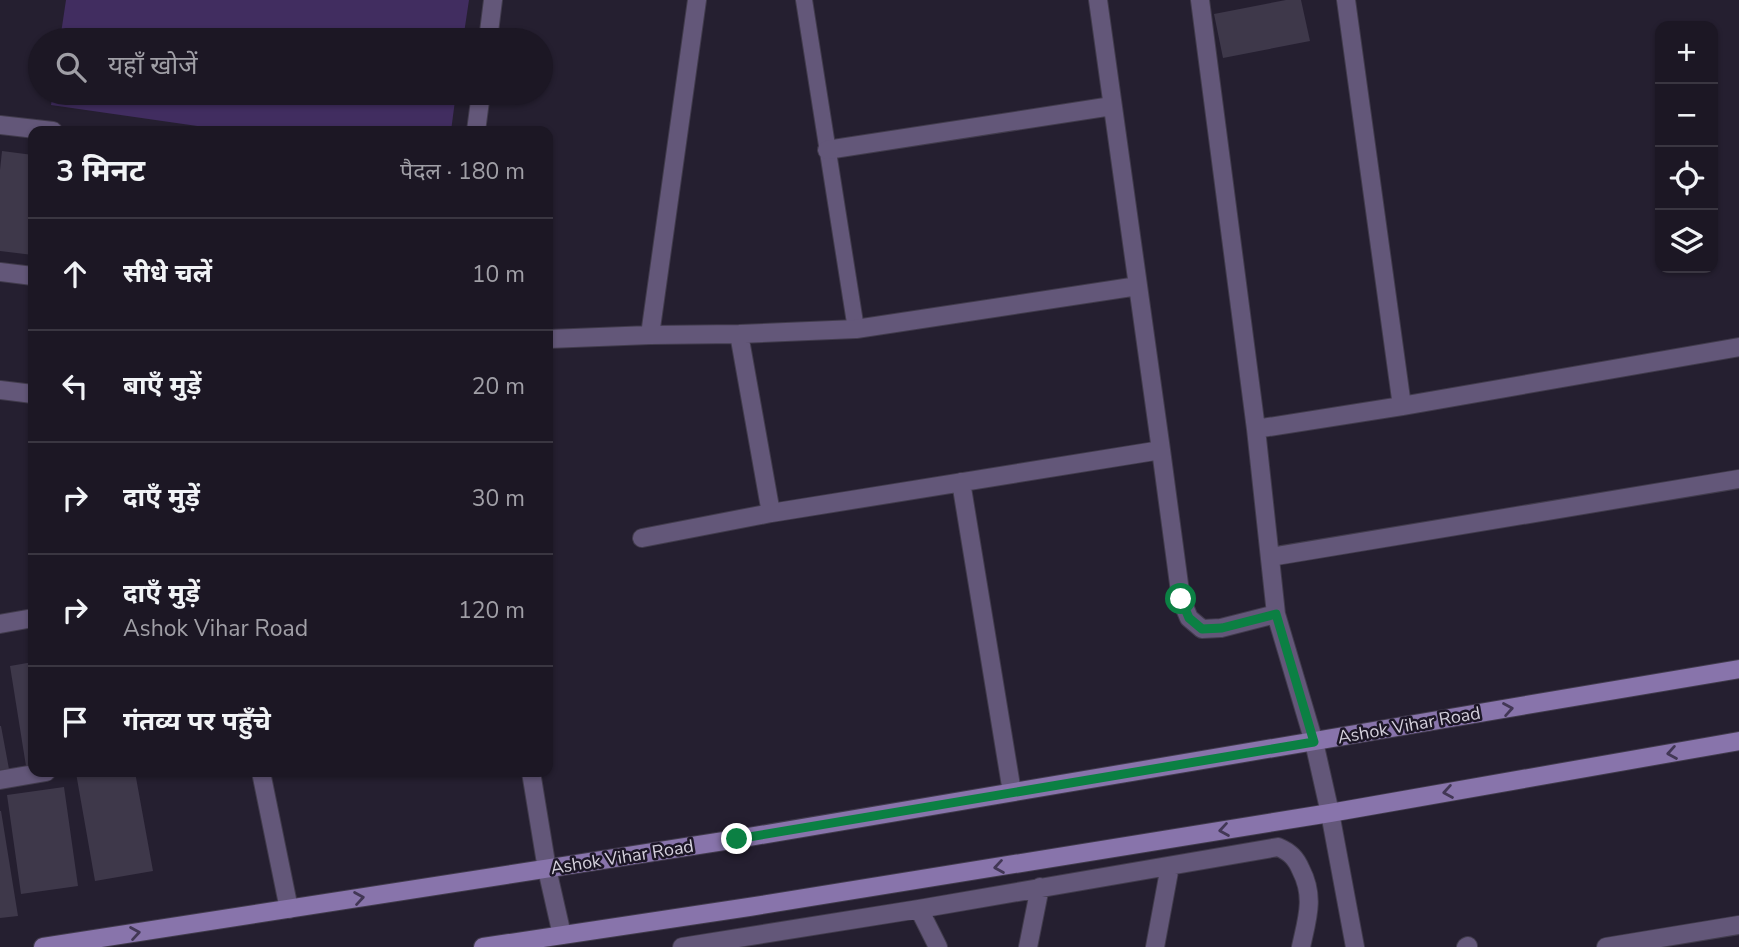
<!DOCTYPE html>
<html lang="hi">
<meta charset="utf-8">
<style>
body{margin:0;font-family:"Nunito Sans","Noto Sans Devanagari",sans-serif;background:#292431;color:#f1f3f6}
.controls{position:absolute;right:21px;top:21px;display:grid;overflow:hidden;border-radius:14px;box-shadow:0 2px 5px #0004}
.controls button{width:63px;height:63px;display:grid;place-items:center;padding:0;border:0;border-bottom:2px solid #3a3641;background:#1c1724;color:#f1f3f6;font:35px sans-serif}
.stop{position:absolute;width:21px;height:21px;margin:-16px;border:5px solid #0b8043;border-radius:50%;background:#fff}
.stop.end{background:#0b8043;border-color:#fff;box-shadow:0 2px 7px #0008}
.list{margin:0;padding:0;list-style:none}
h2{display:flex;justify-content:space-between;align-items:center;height:91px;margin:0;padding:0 28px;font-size:30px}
h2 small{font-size:23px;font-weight:400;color:#a09fa6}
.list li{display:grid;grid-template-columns:46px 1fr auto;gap:21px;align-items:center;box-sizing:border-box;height:112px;padding:0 28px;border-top:2px solid #3a3641}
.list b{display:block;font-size:26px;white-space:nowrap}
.list p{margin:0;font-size:23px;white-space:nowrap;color:#a09fa6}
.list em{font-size:23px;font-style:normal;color:#a09fa6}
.icon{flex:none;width:38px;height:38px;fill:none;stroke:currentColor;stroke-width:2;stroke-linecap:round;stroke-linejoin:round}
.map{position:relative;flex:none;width:1739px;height:947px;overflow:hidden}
.search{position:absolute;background:#1c1724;box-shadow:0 2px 5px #0004;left:28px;top:28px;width:525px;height:77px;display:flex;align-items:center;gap:18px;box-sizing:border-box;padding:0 24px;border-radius:38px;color:#a09fa6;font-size:26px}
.panel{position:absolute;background:#1c1724;box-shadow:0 2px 5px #0004;left:28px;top:126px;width:525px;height:651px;border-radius:14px}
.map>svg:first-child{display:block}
.green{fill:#412d60}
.building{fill:#3e384a}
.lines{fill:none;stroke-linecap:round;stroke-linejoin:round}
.lane-casing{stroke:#413b4c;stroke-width:18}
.street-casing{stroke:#413b4c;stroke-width:20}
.secondary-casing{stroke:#413b4c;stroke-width:20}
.lane{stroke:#635779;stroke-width:16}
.street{stroke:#635779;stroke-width:18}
.secondary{stroke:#8874ab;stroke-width:18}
.oneway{stroke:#423755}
.route{stroke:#0b8043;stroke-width:9}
.labels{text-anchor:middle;stroke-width:5;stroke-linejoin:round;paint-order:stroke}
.street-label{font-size:18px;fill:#d4d0dc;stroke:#1c1626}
</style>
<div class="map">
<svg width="1739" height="947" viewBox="0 0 1739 947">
<rect width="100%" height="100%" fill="#251f30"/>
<path class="green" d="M66,0h403l-6,40h-403z
M53,93h403l-5,38h-219l-181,-26z"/>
<path class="building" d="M1286,0h15l9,41 -87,17 -9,-44z
M2,151l31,4v100l-33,-4v-81z
M33,662v103l-7,1 -16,-100z
M0,726h1l8,43 -9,1z
M84,772h51l18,99 -58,10 -19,-108z
M64,787l14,99 -57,8 -14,-99z
M0,811h1l17,105 -18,2z"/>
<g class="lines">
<defs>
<path id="lane" d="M804,0l52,329"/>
<path id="street" d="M1098,0l63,450 20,149 8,19 13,11 19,-1 55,-14
M1200,0l56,429 20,185 38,128 16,71 25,134
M1346,0l56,406
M488,40l5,-40
M0,125l53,6
M476,131l5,-38
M827,150l285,-44
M0,272l33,4
M739,334l32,179
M650,335l47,-335
M548,339l102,-4 89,-1 117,-5 282,-43
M0,390l33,4
M1256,429l146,-23 337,-59
M961,482l51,310
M642,538l129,-25 390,-63
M1270,557l469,-78
M0,624l33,-6
M261,772l28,137
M531,772l16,97 15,66
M0,780l46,-8
M919,909l19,38
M682,947l237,-38 359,-62c12,5 18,11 23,23 14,27 6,49 0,77
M1028,947l12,-60
M1155,947l15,-81
M1466,947l2,-1
M1606,947l133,-22"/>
<path id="secondary" d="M43,947l694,-108 1002,-170
M483,947l266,-40 581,-94 409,-72"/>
</defs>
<use href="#lane" class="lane-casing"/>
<use href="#street" class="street-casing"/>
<use href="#secondary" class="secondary-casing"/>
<use href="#lane" class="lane"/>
<use href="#street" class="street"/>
<use href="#secondary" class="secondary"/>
</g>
<defs><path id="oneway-chevron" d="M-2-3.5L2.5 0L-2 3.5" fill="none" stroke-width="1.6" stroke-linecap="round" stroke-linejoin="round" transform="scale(1.75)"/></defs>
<g class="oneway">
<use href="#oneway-chevron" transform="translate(1508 709) rotate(-10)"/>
<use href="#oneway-chevron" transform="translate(1672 753) rotate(170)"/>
<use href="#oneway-chevron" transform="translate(1448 792) rotate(170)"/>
<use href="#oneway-chevron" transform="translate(1224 830) rotate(171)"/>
<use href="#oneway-chevron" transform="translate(999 867) rotate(171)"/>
<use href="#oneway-chevron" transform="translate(359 898) rotate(-9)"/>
<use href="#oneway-chevron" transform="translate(135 933) rotate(-9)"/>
</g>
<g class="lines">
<path class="route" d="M737,839l577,-97 -38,-128 -54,14 -20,1 -13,-11 -8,-19"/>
</g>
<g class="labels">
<g class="street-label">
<text transform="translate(1409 725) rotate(-10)" y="6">Ashok Vihar Road</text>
<text transform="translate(622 857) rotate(-9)" y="6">Ashok Vihar Road</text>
</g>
</g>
</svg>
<div class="controls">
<button>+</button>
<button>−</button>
<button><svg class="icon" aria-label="locate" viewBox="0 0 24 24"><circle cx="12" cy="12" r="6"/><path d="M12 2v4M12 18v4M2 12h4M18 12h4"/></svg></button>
<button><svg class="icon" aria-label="layers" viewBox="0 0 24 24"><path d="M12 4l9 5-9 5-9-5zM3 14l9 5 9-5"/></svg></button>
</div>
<div class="stop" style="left:1181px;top:599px"></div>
<div class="stop end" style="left:737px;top:839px"></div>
<div class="search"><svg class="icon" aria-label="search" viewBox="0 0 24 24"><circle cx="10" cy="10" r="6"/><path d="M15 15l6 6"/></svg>यहाँ खोजें</div>
<section class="panel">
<h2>3 मिनट<small>पैदल · 180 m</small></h2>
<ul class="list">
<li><svg class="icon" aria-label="ahead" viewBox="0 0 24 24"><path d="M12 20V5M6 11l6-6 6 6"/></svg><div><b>सीधे चलें</b></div><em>10 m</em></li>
<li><svg class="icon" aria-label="left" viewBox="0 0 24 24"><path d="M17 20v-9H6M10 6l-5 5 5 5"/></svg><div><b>बाएँ मुड़ें</b></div><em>20 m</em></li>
<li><svg class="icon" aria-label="right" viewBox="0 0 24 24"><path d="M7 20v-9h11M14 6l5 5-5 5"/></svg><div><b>दाएँ मुड़ें</b></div><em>30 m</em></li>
<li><svg class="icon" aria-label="right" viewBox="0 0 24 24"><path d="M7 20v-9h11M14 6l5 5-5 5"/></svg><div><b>दाएँ मुड़ें</b><p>Ashok Vihar Road</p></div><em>120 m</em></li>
<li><svg class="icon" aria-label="arrive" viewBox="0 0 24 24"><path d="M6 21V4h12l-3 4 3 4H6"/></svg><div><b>गंतव्य पर पहुँचे</b></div></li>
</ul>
</section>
</div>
